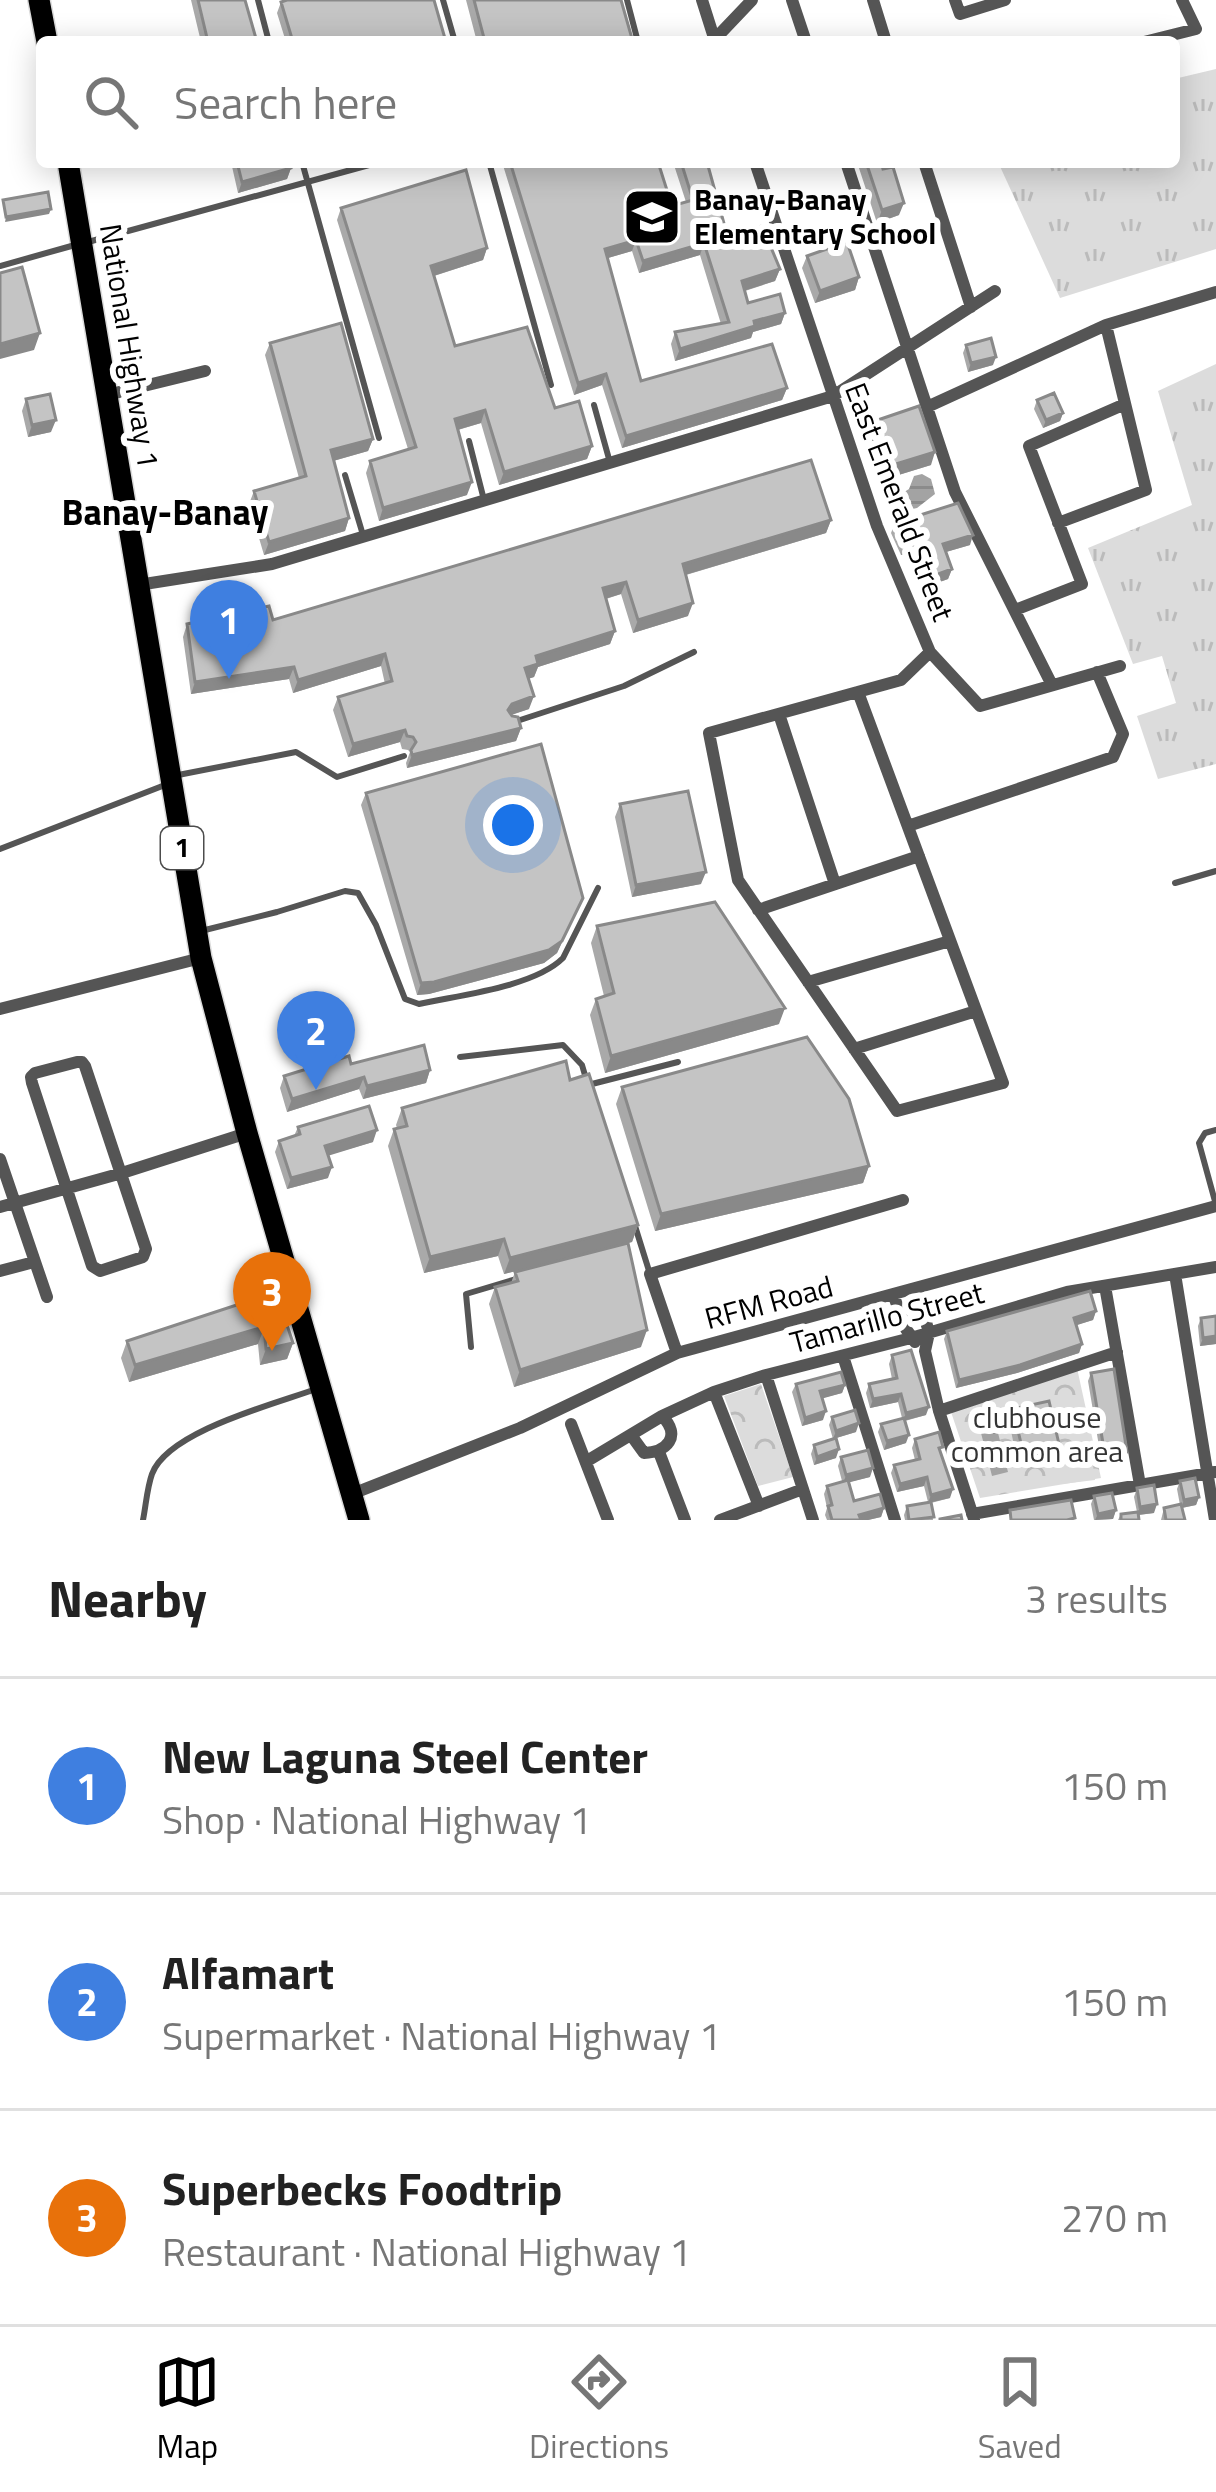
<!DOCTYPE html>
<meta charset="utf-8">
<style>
body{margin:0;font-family:"Titillium Web",sans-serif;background:#f6f6f6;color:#222}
.you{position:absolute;left:513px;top:825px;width:42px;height:42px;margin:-30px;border:9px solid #fff;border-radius:50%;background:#1a73e8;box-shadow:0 0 0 18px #1a73e833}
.badge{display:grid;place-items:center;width:78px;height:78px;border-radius:50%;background:#000;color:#fff;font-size:39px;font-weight:700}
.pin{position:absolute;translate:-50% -99px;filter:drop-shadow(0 3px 6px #0008)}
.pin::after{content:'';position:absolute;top:63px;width:42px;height:36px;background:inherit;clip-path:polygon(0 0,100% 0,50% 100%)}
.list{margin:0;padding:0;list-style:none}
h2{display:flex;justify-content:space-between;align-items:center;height:156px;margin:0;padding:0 48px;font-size:51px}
h2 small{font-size:39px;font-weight:400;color:#767676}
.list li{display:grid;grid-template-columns:78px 1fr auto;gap:36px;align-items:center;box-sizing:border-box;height:216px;padding:0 48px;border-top:3px solid #e0e0e0}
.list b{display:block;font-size:45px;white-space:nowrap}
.list p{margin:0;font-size:39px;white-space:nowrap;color:#767676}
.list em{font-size:39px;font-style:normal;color:#767676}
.icon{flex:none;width:66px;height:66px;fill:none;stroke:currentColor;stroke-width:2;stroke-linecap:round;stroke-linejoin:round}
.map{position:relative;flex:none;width:1216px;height:1520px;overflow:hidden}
.search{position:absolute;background:#fff;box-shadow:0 6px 30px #0003;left:36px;right:36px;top:36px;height:132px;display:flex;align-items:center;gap:30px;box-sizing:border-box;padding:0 42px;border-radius:12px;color:#767676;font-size:45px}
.sheet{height:804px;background:#fff}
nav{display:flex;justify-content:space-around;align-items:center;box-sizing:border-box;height:168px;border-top:3px solid #e0e0e0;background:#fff;font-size:33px;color:#767676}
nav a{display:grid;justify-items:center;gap:6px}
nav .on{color:#000}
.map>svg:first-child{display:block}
.grass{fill:url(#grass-tufts)}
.forest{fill:url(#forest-crowns)}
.pitch{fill:#dcdcdc}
.water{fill:url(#water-rules)}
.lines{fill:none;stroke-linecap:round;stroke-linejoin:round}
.trunk-casing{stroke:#dbdbdb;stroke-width:24}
.service{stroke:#555;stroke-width:6}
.minor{stroke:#555;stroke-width:12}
.trunk{stroke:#000;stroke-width:21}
.wall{fill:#a9a9a9}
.shaded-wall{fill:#898989}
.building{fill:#c4c4c4;stroke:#898989;stroke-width:3}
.labels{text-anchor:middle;stroke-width:12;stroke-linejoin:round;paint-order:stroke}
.shield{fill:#fff;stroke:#4c4c4c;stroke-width:3}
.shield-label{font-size:27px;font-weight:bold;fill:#000}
.poi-label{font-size:30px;font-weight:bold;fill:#000;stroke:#fff;text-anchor:start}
.street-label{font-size:30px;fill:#000;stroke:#fff}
.park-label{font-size:30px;fill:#333;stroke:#fff}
.quarter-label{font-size:36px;font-weight:bold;fill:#000;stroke:#fff}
</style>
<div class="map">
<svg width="1216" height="1520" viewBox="0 0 1216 1520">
<defs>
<pattern id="grass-tufts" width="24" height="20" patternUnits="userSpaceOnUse" patternTransform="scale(3)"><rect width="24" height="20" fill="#dcdcdc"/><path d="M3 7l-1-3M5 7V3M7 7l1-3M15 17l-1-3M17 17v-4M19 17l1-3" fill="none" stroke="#bbb"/></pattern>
<pattern id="forest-crowns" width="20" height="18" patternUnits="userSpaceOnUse" patternTransform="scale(3)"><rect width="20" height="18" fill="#dcdcdc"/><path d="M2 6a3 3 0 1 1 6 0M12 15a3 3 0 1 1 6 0" fill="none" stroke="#bbb"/></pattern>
<pattern id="water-rules" width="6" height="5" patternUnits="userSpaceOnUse" patternTransform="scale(3)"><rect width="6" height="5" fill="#a3a3a3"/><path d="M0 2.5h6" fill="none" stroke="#8b8b8b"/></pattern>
</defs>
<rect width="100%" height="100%" fill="#fff"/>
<path class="grass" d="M1216,69v180l-156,49 -62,-136h176v-83z
M1216,364v400l-58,15 -21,-63 39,-13 -14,-47 -29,8 -45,-116 104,-43 -34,-114z"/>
<path class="forest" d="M1077,1368l24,110 -121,20 -30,-89z
M761,1384l32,93 -35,9 -34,-90z"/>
<path class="pitch" d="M1091,1449l4,31 -33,4 -4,-30z"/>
<path class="water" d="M922,474l9,5 4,15 -18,14 -9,2 -8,-7 1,-9 8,-5 5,-13z
M997,1429l11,43 -16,4 -11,-43z"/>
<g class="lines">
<defs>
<path id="trunk" d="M39,0l8,42
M68,162l133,796 46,175 112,387"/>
</defs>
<use href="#trunk" class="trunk-casing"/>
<path class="service" d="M258,0l11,42
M443,0l12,42
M627,0l11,42
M302,162l77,276
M489,162l62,223
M88,242l292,-80
M0,266l75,-21
M594,405l15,54
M469,441l15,59
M345,475l18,60
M514,722l110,-36 70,-34
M173,776l123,-24 41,25 67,-21
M0,849l165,-64
M1175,883l41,-12
M201,931l76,-19 68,-21 13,2 18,32 29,74 14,5c40,-9 115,-17 144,-46l35,-70
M460,1057l103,-12 19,20 5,17
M588,1085l90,-23
M1216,1130l-11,3 -6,10 17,62
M635,1226l15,48
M471,1347l-5,-53 50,-15
M143,1520c3,-15 4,-32 9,-46 16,-43 123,-70 164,-85"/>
<path class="minor" d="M702,0l13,41
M792,0l14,42
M873,0l13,42
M955,0l5,14 45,-14
M715,39l37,-39
M1144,42l52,-13 -14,-29
M755,162l122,364 53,126 50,54 140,-40
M846,162l109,330 97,193
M924,162l47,145
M107,395l98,-24
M927,407l179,-82 110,-33
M1058,523l88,-33 -40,-165
M138,585l134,-21 561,-168 162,-105
M1015,610l67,-26 -53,-138 96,-42
M858,692l145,391 -106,28 -159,-231 -29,-147 192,-53 29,-28
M779,714l56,170
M908,826l205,-69 10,-23 -26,-62
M758,910l161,-54
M808,982l142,-41
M0,1009l201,-51
M854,1049l122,-38
M77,1062h5l3,4 61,183 -3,8 -43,14 -8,-5 -60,-183 -1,-6 4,-4z
M0,1159l47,138
M0,1207l122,-34 125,-40
M0,1271l34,-9
M1175,1274l40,246
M1105,1286l35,199
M917,1288l12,45 -4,18 14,60 35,108
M893,1294l13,35 9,13
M677,1353l-27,-79 253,-74
M843,1356l52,164
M766,1375l47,145
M714,1392l45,114
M939,1411l178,-59
M571,1424l37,96
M631,1435l13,18c23,-1 38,-17 18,-37
M659,1452l26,68
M587,1461l75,-45 52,-24 52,-17 145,-37 156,-46 149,-25
M352,1494l168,-66 157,-75 539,-147
M972,1514l243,-42
M720,1520l83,-31"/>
<use href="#trunk" class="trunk"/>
</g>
<path class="wall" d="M191,0h54l12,42h-56z
M466,0h155l12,42h-156z
M281,2l165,40h-160l-9,-29z
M231,162h59l1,6 -4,11 -49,14z
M502,162h156l14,44 14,-4 -13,-40h34l21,76 52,31 -5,12 -30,10 3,12 37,10 -4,11 -28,8 -2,6 -76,23 -4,-17 4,-12 46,-8 -21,-69 -61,18 -7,-22 -24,7 33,123 146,7 -5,12 -160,48 -20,-63 -28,10z
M857,162h24l18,53 -22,8z
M341,208l146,40 -4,12 -49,16 21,70 100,62 37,38 -5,13 -88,26 -18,-62 -23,7 9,65 -88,26 -13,-48 4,-12 38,-12 -71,-229z
M807,256l52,21 -4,13 -40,13 -13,-35z
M270,343l103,96 -5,12 -35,10 16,57 -4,13 -81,24 -15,-51 5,-13 45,-13 -34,-123z
M966,345l27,20 -25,7 -5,-19z
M26,399l25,33 -23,5 -6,-26z
M1037,400l26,13 -3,8 -17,7 -9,-19z
M866,424l65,41 -52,16 -17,-45z
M831,520l-5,13 -140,42 2,41 -55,17 -12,-39 -15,5 9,32 -5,13 -72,23 -4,10 -6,2 1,30 -18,6 10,13 -5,13 -109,27 -1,-5 4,-11 -2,-2 -6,-1 -2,-7 -52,15 -15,-47 5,-13 47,-13 -4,-18 -88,27 -4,-14 -98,15 -8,-57 4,-13 86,-4z
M895,523l75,22 -24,7 6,17 -4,10 -22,8 -15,-35 -10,3 -10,-22z
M366,793l217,105 -26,55 -13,10 -115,31 -12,1 -56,-190z
M620,804l81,80 -69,13 -17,-80z
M597,926l182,98 -174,49 -15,-58 6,-16 8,-3 -13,-53z
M351,1064l79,6 -4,13 -63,16 -4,-10 -72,23 -7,-24 4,-12z
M570,1080l68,145 -6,17 -128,32 -6,-18 -74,17 -36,-127 6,-17 3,-1 -1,-3 6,-17z
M622,1087l247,79 -6,17 -208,48 -39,-127z
M298,1127l75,15 -45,13v23l-41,11 -12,-37 4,-11 15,-5z
M515,1272l126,75 -127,40 -25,-83 6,-17 16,-4z
M1096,1311l-3,9 -17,5 6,19 -3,9 -62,20 -61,15 -12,-49 3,-8z
M1216,1316v28l-16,2 -2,-20 3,-8z
M270,1325v2l23,16 -6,16 -27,6 -2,-21 -129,38 -8,-24 6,-17z
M892,1355l34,60 -21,6 1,22 -22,7 -6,-18 3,-8 21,-6 -4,-16 -28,6 -4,-15 3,-9 23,-5 -3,-15z
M1091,1373l36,79 -3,8 -22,4 -14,-83z
M796,1384l49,1 -3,8 -20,5 1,22 -21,6 -10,-34z
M1013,1409l41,48 -36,8 -9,-44z
M832,1417l24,15 -20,6v20l-22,7 -3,-11 3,-9 19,-6 -4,-14z
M915,1439l25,15 10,44 -19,5 2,17h-28l-1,-5 3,-9 21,-4 -4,-16 -27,6 -6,-19 3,-8 21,-5 -3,-12z
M841,1457l29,20 -21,5 5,19 30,7 -3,9 -13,3h-41l-2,-5 2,-7 -3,-14 3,-8 15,-5 -4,-15z
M1180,1481l19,16 -3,8 -14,3 2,12h-23l3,-12 16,-3 -3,-16z
M1137,1488l17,25 -15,2v5h-21l3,-6 16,-2 -3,-15z
M1094,1496l22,14 -3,9 -21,1h2l-3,-16z"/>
<path class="shaded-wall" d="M291,168l-4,11 -49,14 4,-11z
M904,203l-5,12 -22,8 5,-13z
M51,209l-2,5 -44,8 1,-5z
M636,240l-4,11 -31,9 4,-11z
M704,243l-4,12 -61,18 4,-12z
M487,248l-4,12 -56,18 4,-12z
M780,269l-5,12 -38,12 5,-12z
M859,277l-4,13 -40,13 5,-12z
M785,313l-4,11 -28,8 -2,6 -76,23 5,-12 74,-28z
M40,333l-6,17 -34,9v-15z
M996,357l-3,8 -25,7 3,-9z
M606,374l-4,11 -28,10 4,-12z
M787,388l-5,12 -160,48 4,-12z
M485,410l-4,13 -31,9 5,-13z
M1063,413l-3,8 -17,7 3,-8z
M56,420l-5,12 -23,5 4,-12z
M373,439l-5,12 -42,12 5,-13z
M592,446l-5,13 -88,26 5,-13z
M935,452l-4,13 -52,16 4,-13z
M472,482l-5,13 -88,26 4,-13z
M349,518l-4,13 -81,24 5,-13z
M831,520l-5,13 -148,44 5,-13z
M973,535l-3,10 -31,9 4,-10z
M914,541l-3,11 -10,3 4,-10z
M952,569l-4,10 -22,8 4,-10z
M626,582l-5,12 -23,7 5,-13z
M693,603l-5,13 -55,17 5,-13z
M615,631l-5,13 -72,23 -4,10 -13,4 4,-13 11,-12z
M385,654l-4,12 -88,27 5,-13z
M294,667l-5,12 -98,15 4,-12z
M534,696l-5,13 -21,7v-6l4,-6z
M521,728l-5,13 -109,27 5,-13z
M405,730l-5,12 -52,15 5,-13z
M706,872l-5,12 -69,13 4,-12z
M583,898l-26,55 -13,10 -115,31 -12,1 4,-12z
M785,1008l-6,16 -174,49 6,-17z
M430,1070l-4,13 -63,16 4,-13z
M364,1077l-5,12 -72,23 5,-13z
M377,1130l-4,12 -52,16 4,-12z
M869,1166l-6,17 -208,48 6,-17z
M332,1167l-4,11 -41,11 4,-11z
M638,1225l-6,17 -128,32 6,-16z
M504,1239l-6,17 -74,17 6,-16z
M1096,1311l-3,9 -22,7 3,-9z
M270,1325l-5,15 -1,-12 -6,16 -129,38 6,-17z
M647,1330l-6,17 -127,40 6,-17z
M1216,1336v8l-16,2 3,-8z
M293,1343l-6,16 -27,6 6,-16z
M1082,1344l-3,9 -62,20 -61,15 3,-8z
M845,1385l-3,8 -25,7 3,-9z
M901,1394l-3,8 -28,6 3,-9z
M929,1407l-3,8 -23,6 3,-8z
M826,1411l-3,9 -21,6 3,-8z
M859,1423l-3,9 -23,7 3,-8z
M909,1435l-3,8 -22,7 3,-9z
M1059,1444l-5,13 -36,8 5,-13z
M839,1449l-3,9 -22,7 3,-8z
M1127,1452l-3,8 -22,4 3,-9z
M873,1468l-3,9 -27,7 3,-9z
M927,1477l-3,9 -27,6 3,-8z
M953,1489l-3,9 -22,5 3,-8z
M1199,1497l-3,8 -15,3 3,-8z
M1157,1504l-3,9 -17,2 3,-8z
M884,1508l-3,9 -13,3h-11l2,-5z
M1116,1510l-3,9 -18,1 3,-6z"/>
<path class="building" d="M198,0h47l12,42h-49z
M287,0h147l12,42h-153l-12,-40z
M474,0h147l12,42h-148z
M237,162h53l1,6 -49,14z
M510,162h148l14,44 21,-6 -12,-38h26l21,76 34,-12 18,43 -38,12 6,22 32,-9 5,19 -31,8 1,5 -75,23 -5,-17 54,-10 -25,-79 -61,18 -7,-21 -31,9 36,132 131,-37 15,44 -161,48 -20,-62 -28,9z
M866,162h15l2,7 10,-2 11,36 -22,7z
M466,170l21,78 -56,18 24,80 72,-19 28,81 24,-7 13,45 -88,26 -19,-62 -30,9 17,63 -89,26 -13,-47 46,-14 -75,-239z
M48,192l3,17 -45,8 -3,-17z
M847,242l12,35 -39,14 -13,-35z
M22,267l18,66 -40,11v-71z
M341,323l32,116 -42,11 18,68 -80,24 -15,-51 52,-15 -36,-133z
M991,338l5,19 -25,6 -5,-18z
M1054,393l9,20 -17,7 -9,-20z
M50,394l6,26 -24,5 -6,-26z
M919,406l16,46 -52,16 -17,-44z
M811,460l20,60 -148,44 10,39 -55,17 -12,-38 -23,6 12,43 -79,25 2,8 -13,4 9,28 -22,8 -4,6 4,6 6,1 3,11 -109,27 -1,-5 5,-8 -3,-5 -6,-1 -2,-6 -52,14 -15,-47 54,-16 -7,-27 -87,26 -4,-13 -99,15 -8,-58 82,-18 4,14z
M958,503l15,32 -30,9 9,25 -22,8 -16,-36 -9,4 -10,-22z
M541,744l42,154 -21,43 -13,9 -115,32 -13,1 -55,-190z
M688,791l18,81 -70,13 -16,-81z
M715,902l70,106 -174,48 -15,-57 18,-6 -17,-67z
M807,1037l42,62 20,67 -208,48 -39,-127z
M424,1045l6,25 -63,16 -3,-9 -72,22 -8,-23 65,-20 2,8z
M566,1061l4,19 19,-6 49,151 -128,33 -6,-19 -74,18 -36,-128 13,-3 -5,-18z
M369,1106l8,24 -52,16 7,21 -41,11 -12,-37 21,-7 -2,-7z
M628,1243l19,87 -127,40 -25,-83 23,-6 -3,-9z
M1090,1291l6,20 -22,7 8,26 -62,21 -61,15 -12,-49z
M261,1297l9,28 -135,40 -8,-24z
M1216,1316v20l-13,2 -2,-20z
M287,1325l6,18 -27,6 -2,-21z
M911,1350l18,57 -23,6 -5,-19 -28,5 -4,-15 28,-6 -5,-23z
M1114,1369l13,83 -22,3 -14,-82z
M841,1372l4,13 -25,6 6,20 -21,7 -9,-34z
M1049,1401l10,43 -36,8 -10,-43z
M855,1410l4,13 -23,8 -4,-14z
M904,1418l5,17 -22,6 -6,-17z
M939,1432l4,15 -4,1 14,41 -22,6 -4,-18 -27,7 -6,-19 26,-6 -5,-20z
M836,1438l3,11 -22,8 -3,-12z
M868,1450l5,18 -27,7 -5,-18z
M1195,1478l4,19 -15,3 -4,-19z
M848,1480l6,21 26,-7 4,14 -25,7 2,5h-29l-4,-14 4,-1 -5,-19z
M1154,1485l3,19 -17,3 -3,-19z
M1112,1493l4,17 -18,4 -4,-18z
M1071,1500l4,18 -8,2h-56l-1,-10z
M931,1502l3,15 -25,3 -2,-14z
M1181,1504l4,16h-19l-2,-12z
M1138,1512l1,8h-18v-6z
M961,1515l1,5h-22v-1z"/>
<defs>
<symbol id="school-square" viewBox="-11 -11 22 22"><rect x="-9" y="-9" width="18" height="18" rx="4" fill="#000" stroke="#fff"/><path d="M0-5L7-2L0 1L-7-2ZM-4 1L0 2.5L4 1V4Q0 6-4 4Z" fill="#fff"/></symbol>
</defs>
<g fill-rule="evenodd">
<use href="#school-square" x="619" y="184" width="66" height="66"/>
</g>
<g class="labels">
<rect class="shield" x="161" y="827" width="42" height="42" rx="9"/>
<g class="shield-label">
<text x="182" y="857">1</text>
</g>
<g class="poi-label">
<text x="694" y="210">Banay-Banay<tspan x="694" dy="34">Elementary School</tspan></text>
</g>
<g class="street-label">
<text transform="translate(129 346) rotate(81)" y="10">National Highway 1</text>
<text transform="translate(899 502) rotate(69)" y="10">East Emerald Street</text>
<text transform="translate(769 1303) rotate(-15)" y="10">RFM Road</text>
<text transform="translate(887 1318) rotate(-15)" y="10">Tamarillo Street</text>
</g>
<g class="park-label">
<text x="1037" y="1428">clubhouse<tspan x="1037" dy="34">common area</tspan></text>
</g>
<g class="quarter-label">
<text x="165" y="525">Banay-Banay</text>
</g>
</g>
</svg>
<div class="you"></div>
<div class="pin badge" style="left:229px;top:679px;background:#3f7fe0">1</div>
<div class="pin badge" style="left:316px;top:1090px;background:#3f7fe0">2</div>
<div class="pin badge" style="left:272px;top:1351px;background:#e8710a">3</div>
<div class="search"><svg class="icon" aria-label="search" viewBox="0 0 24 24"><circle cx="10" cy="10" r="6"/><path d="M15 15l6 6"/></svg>Search here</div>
</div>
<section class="sheet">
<h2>Nearby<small>3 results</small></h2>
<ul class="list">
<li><span class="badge" style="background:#3f7fe0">1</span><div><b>New Laguna Steel Center</b><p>Shop · National Highway 1</p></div><em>150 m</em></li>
<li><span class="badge" style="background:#3f7fe0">2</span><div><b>Alfamart</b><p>Supermarket · National Highway 1</p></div><em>150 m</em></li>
<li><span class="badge" style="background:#e8710a">3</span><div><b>Superbecks Foodtrip</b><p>Restaurant · National Highway 1</p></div><em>270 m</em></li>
</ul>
</section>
<nav>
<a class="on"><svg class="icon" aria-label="map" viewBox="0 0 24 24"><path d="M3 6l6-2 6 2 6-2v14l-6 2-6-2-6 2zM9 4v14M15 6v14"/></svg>Map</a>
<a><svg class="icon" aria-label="directions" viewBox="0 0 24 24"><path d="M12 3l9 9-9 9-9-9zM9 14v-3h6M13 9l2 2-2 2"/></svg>Directions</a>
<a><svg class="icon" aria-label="saved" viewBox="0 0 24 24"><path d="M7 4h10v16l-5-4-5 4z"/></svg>Saved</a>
</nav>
